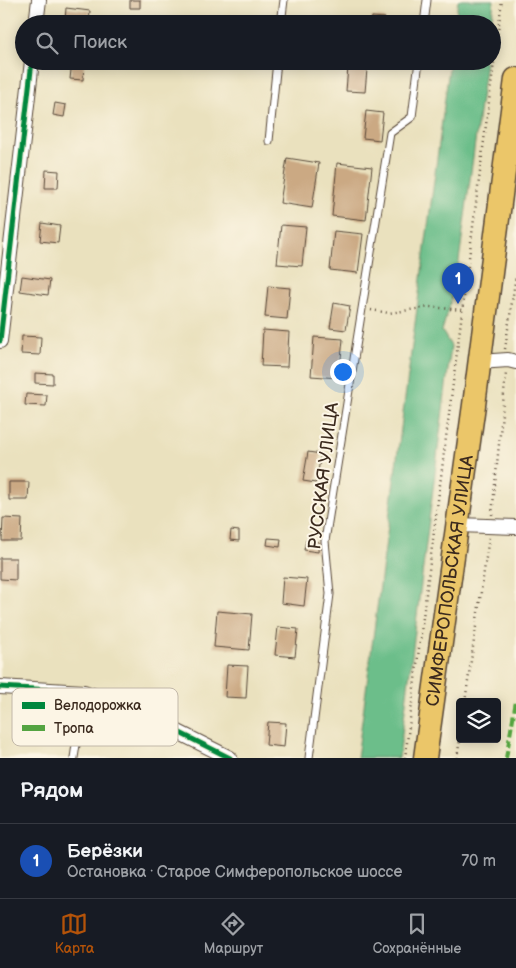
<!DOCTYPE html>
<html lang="ru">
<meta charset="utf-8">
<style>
body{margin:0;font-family:"Balsamiq Sans",sans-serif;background:#242831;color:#f1f3f6}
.controls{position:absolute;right:15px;bottom:15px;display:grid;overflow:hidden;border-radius:5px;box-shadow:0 2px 12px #0003}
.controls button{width:45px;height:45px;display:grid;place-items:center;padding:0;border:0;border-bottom:1px solid #363941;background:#171b24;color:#f1f3f6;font:25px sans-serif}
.you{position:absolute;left:342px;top:371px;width:18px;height:18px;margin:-12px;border:4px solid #fff;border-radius:50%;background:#1a73e8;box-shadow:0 0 0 8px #1a73e833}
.badge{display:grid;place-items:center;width:32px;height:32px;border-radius:50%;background:#b45309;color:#fff;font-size:16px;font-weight:700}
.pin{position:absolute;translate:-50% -41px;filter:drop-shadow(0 1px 2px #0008)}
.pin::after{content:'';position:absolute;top:26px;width:18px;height:15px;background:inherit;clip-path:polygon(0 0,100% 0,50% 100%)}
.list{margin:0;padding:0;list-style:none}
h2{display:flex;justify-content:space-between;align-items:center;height:65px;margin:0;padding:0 20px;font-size:21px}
h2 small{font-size:16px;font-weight:400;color:#9ea1a6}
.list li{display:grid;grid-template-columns:32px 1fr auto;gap:15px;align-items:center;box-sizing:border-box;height:75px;padding:0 20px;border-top:1px solid #363941}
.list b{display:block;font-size:19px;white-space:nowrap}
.list p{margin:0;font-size:16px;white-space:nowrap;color:#9ea1a6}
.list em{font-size:16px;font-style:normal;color:#9ea1a6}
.icon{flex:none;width:28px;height:28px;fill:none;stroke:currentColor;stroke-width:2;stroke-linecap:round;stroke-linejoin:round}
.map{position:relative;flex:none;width:516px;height:758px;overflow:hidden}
.search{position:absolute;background:#171b24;box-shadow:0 2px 12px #0003;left:15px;right:15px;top:15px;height:55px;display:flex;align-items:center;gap:12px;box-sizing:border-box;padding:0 18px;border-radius:28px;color:#9ea1a6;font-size:19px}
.sheet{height:140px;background:#171b24}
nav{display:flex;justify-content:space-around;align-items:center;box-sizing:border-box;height:70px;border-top:1px solid #363941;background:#171b24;font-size:14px;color:#9ea1a6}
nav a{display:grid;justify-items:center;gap:2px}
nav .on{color:#b45309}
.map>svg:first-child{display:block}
.forest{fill:#6cbe8a;stroke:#547454}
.building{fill:#cba983}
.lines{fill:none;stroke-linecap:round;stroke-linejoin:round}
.service-casing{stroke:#554536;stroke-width:9}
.minor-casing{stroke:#554536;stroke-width:16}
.primary-casing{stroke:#554536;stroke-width:25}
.path{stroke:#554536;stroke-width:2.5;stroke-dasharray:1 4;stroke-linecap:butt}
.service{stroke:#fff;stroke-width:7}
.minor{stroke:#fff;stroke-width:14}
.primary{stroke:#ebc669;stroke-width:22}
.quiet{stroke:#54a441;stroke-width:4;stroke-dasharray:8 4;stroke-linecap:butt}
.cycleway-casing{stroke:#fcf5e5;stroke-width:8}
.cycleway{stroke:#00873e;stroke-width:5}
.labels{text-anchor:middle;stroke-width:4;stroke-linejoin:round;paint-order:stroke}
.street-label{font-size:18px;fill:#3b2a1e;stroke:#fcf5e5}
.key{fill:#fcf5e5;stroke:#c2b8a9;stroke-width:1}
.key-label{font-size:14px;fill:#3b2a1e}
</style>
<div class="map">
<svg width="516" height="758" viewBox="0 0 516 758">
<rect width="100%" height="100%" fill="#fcf5e5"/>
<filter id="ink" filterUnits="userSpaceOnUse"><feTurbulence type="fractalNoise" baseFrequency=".02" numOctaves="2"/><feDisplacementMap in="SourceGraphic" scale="10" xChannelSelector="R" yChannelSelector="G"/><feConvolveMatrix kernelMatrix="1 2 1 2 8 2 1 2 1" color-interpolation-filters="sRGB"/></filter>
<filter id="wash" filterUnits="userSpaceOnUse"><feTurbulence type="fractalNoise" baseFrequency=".0096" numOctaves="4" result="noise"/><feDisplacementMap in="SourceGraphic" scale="20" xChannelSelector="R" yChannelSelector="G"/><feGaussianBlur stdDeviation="1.12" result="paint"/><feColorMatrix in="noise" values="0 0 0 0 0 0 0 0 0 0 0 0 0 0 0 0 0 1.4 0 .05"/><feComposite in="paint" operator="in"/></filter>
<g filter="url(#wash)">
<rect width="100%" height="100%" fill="#eae1be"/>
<path class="forest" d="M458,0h36l-3,24h-36z
M450,61h36l-30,222 -14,48 9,15 -52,412h-42z"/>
<g id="blocks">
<path class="building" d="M130,0h10v8h-10z
M66,8l24,3 -1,13 -24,-3z
M372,17l13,1 -1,6h-13z
M72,61h12l-1,19 -13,-1z
M348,67l19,2 -2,23 -19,-1z
M55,103l11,2 -2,12 -11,-2z
M366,111l17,2 -3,27 -17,-2z
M287,158l32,5 -7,45 -32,-5z
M337,163l35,4 -6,53 -34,-4z
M46,170l13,1 -1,17h-13z
M42,223l18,3 -2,17 -18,-2z
M281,225l25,2 -4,39 -25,-2z
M334,231l29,3 -5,39 -28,-3z
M22,276l28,4 -2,15 -28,-4z
M268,286l22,2 -3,31 -22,-2z
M334,303l16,3 -4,24 -16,-2z
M263,330l26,2 -2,35 -26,-1z
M22,336l19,1 -1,18 -19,-1z
M314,337l29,2 -4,39 -28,-2z
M35,373l18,1v10l-18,-1z
M26,394l21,1 -1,11 -21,-1z
M308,452l13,2 -5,29 -13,-2z
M9,482h20l-1,18h-19z
M3,518l19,1 -1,22h-19z
M231,530l8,1v10l-9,-1z
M268,538l13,1 -1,8 -13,-2z
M306,540l13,2 -1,10 -14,-2z
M0,558h16v22l-16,-1z
M283,577l24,2 -3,27 -23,-3z
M217,611l35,3 -3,36 -35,-3z
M278,627l20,2 -3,28 -20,-2z
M227,665l21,1 -2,32 -21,-1z
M268,722l18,1 -2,24 -18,-2z"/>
</g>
</g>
<g filter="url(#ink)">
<use href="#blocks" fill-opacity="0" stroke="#554536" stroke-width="1"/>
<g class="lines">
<defs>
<path id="service" d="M281,24l3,-24
M424,24l3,-24
M269,141l8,-80
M74,758l10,-66
M309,758l21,-164 -5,-53 65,-408 22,-16 7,-56"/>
<path id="minor" d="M36,24l3,-24
M0,341l32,-280
M479,362l29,-2 8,2
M458,525l58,2
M0,687l84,5 48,17 98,49"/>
<g id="primary">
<path id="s1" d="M425,758l49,-353 42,-326"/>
</g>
</defs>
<use href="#service" class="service-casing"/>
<use href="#minor" class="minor-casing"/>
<use href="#primary" class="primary-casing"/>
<path class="path" d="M371,310l18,3 41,-6 32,3
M505,349l11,-74
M492,515l14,-142
M465,702l24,-165
M405,758l97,-758
M457,758l3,-19"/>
<use href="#service" class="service"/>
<use href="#minor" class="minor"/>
<use href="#primary" class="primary"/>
<path class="quiet" d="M506,758l10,-57"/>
<defs>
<path id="cycleway" d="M0,341l32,-280
M0,687l84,5 48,17 98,49"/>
</defs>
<use href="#cycleway" class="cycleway-casing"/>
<use href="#cycleway" class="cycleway"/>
</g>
</g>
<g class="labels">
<g class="street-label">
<text transform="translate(323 476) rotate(-83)" y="6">РУССКАЯ УЛИЦА</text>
<text dy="6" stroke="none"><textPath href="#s1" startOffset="179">СИМФЕРОПОЛЬСКАЯ УЛИЦА</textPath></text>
</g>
</g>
<rect x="12" y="688" width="166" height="58" rx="8" class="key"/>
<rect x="22" y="702" width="23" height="7" fill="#00873e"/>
<rect x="22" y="725" width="23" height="6" fill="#54a441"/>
<g class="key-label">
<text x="54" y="710">Велодорожка</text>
<text x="54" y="733">Тропа</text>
</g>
</svg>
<div class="controls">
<button><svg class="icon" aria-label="layers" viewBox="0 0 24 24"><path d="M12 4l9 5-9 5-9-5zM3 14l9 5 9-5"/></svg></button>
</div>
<div class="you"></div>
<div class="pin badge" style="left:458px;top:304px;background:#1a4fb4">1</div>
<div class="search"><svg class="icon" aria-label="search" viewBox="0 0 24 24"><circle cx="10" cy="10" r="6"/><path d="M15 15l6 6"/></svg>Поиск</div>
</div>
<section class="sheet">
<h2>Рядом<small></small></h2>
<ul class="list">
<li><span class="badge" style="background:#1a4fb4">1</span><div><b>Берёзки</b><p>Остановка · Старое Симферопольское шоссе</p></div><em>70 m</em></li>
</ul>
</section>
<nav>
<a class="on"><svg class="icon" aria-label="map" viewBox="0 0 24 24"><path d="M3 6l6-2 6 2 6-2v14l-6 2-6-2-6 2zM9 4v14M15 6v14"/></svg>Карта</a>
<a><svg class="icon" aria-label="directions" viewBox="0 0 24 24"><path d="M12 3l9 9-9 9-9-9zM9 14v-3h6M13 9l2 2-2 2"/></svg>Маршрут</a>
<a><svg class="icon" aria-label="saved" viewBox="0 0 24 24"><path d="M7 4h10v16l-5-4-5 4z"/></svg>Сохранённые</a>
</nav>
